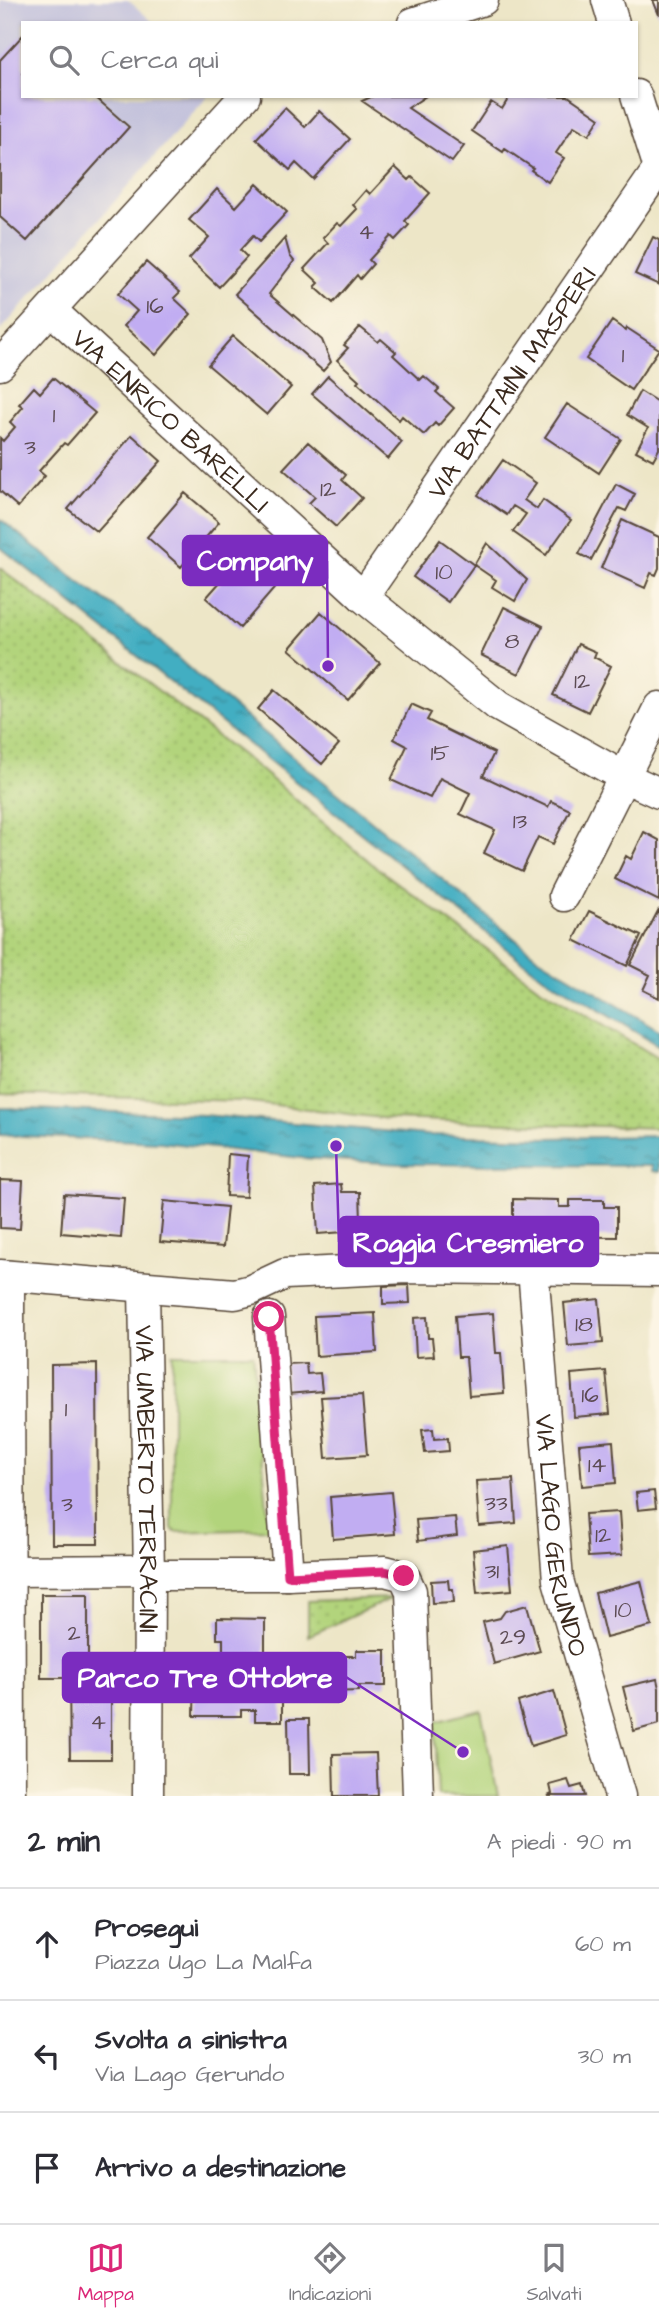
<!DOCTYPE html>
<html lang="it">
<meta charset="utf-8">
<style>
body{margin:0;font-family:"Architects Daughter",sans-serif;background:#f2f2f3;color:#2b2b33}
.stop{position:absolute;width:21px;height:21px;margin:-16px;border:5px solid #db2777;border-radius:50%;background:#fff}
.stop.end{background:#db2777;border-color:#fff;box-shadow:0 2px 7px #0008}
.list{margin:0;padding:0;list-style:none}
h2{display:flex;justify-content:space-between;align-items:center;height:91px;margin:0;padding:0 28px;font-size:30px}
h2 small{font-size:23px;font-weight:400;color:#7c7c81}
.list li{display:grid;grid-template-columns:46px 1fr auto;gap:21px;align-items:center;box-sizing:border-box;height:112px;padding:0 28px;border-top:2px solid #e1e1e2}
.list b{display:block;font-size:26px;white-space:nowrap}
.list p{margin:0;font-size:23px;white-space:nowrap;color:#7c7c81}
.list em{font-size:23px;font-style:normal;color:#7c7c81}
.icon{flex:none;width:38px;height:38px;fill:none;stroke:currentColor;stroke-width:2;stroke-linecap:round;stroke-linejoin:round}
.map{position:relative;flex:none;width:659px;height:1796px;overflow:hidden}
.search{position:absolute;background:#fff;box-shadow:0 2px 5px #0004;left:21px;right:21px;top:21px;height:77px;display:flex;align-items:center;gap:18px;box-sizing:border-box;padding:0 24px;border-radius:0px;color:#7c7c81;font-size:26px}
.sheet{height:427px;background:#fff}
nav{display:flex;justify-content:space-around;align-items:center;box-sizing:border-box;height:98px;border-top:2px solid #e1e1e2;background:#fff;font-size:19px;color:#7c7c81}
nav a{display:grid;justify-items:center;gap:4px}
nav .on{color:#db2777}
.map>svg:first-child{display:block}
.industrial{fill:#c2c1dc}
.grass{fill:url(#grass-dots);stroke:#767f4d;stroke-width:2}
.green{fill:#b2d47c;stroke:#767f4d;stroke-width:2}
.water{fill:url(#water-ripples);stroke:#3f6c70;stroke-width:2}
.building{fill:#c1adf2}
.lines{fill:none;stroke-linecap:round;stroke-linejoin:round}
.minor-casing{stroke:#564637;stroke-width:33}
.minor{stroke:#fff;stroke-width:30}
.route{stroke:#db2777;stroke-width:9}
.labels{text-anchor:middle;stroke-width:7;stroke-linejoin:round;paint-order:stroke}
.number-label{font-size:23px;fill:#5c4b53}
.street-label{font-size:26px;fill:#3b2a1e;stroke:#fcf5e5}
.leader{fill:none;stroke:#7b2cbf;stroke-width:2.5}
.callout-dot{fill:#7b2cbf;stroke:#fcf5e5;stroke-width:2.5}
.callout{fill:#7b2cbf;stroke:#7b2cbf;stroke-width:2.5}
.callout-label{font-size:28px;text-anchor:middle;font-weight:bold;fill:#fff}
</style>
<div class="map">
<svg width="659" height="1796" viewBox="0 0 659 1796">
<defs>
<pattern id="grass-dots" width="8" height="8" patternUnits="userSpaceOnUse" patternTransform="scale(1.75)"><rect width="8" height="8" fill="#b2d47c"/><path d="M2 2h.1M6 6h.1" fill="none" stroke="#9ab66b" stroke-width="1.8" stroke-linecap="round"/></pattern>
<pattern id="water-ripples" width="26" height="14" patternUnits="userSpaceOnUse" patternTransform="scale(1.75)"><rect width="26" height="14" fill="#43aec2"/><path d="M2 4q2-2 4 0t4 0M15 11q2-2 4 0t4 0" fill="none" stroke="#398e9d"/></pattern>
</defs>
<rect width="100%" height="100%" fill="#fcf5e5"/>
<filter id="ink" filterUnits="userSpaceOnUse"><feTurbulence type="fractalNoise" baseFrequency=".0143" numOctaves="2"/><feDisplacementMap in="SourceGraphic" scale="14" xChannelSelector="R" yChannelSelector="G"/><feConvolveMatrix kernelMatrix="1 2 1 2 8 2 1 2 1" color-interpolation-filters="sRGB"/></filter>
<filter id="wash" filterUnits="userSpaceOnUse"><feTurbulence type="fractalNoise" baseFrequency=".00686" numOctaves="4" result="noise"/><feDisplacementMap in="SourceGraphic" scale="28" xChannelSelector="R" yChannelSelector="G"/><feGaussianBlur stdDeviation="1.57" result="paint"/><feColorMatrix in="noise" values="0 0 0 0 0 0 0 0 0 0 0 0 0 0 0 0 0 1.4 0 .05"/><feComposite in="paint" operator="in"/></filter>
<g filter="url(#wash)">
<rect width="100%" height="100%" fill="#ede6c7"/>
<path class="industrial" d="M0,0h128l26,23h-131v73h185l-208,235z"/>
<path class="grass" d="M0,568l257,199 119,100 162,120 121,72v69l-270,-9 -146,-18 -243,-7z
M392,1598l-84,38v-35z"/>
<path class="green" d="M172,1354h81l16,175 -94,3 -3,-4z
M481,1710l17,86h-60l-3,-74z"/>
<path class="water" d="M0,519l79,63 70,50 56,51 86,72 246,202 122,73v16l-115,-69 -26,-19 -518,-411z
M0,1108l204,7 222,20 120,3 113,-2v36l-7,-1v-5l-252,-2 -98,-6 -141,-16 -161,-7z"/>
<g id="blocks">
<path class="building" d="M653,0h6v15z
M23,35v61h71l35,31 -102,114 -27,-24v-157z
M373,96h53l-18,12 56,38 -12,16 -90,-61z
M510,96h58l32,22 -11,17 -15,-9 -18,27 8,5 -16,24 -17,-12 2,-2 -28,-19 -2,3 -31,-21 19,-29 11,7z
M285,108l20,19 14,-16 31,28 -37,40 -17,-16 -6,7 -34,-31z
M395,167l14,13 3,-3 18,16 -25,28 4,4 -14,15 -4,-4 -22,24 4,4 -13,15 -3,-4 -24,28 -18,-16 4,-4 -15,-14 24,-26 -5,-5 14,-15 4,3 16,-17 -4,-4 13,-15 4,4z
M257,184l30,28 -28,30 -6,-6 -13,14 7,7 -28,30 -30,-28 20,-22 -20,-17 28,-31 19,18z
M653,237l6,3v45l-24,-11z
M285,238l5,18 4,5 -25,33 53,46 9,22 -8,9 -88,-77z
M146,262l34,30 -6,6 17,16 -35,41 -32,-29 13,-15 -19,-17z
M612,321l14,10 1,-3 32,21 -28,41 -45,-31z
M360,327l18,15 3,-3 15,13 -3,3 27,25 4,-4 15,13 -3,3 18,16 -16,18 -3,-3 -11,12 -22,-19 -3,4 -42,-38 2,-2 -22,-20 11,-12 -4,-3z
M233,336l58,51 -24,28 -59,-50z
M328,376l74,66 -14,17 -76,-65z
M53,378l42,35 -28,32 -3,-2 -25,28 6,5 -27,31 -18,-16v-53l3,3 12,-14 -5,-5 13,-15 -4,-3 15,-17 6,6z
M640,391l19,12v46l-6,11 -17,-9 12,-23 -21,-13z
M567,404l54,35 -22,34 -54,-36z
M132,435l29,26 -64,71 -29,-23z
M308,442l38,33 -4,5 20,18 -26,29 -27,-24 6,-6 -32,-28z
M503,460l33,23 -12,17 13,9 6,-9 28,20 -25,35 -33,-23 13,-18 -13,-8 -6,9 -29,-20z
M616,484l19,10 -9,17 -7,-3 -28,52 -12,-6z
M185,493l34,29 -38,45 -34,-30z
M622,520l37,17v31l-3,7 -5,-2 -6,15 -44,-20z
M440,540l34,25 -26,37 -35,-25z
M487,543l40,37 -12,21 -23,-14 4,-7 -22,-15z
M245,554l34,29 -39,45 -34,-30z
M504,607l39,19 -24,48 -38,-19z
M321,612l59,51 -32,37 -59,-51z
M578,644l18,8 -2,5 17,9 -23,46 -35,-17z
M274,690l65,54 -17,20 -64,-55z
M411,704l20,9 -4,7 67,33 -11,23 65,31 3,-6 19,9 -17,34 -15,-7 -16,34 -38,-18 11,-23 -35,-16 10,-21 -30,-15 -10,20 -39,-18 16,-34 -13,-7z
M644,832l15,8v61l-44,-22 11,-23 5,3z
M659,909v89l-16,-8 7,-15 -20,-10z
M589,911l52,25 -14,30 -53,-26z
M228,1154l20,2 -2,41 -20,-1z
M0,1180l23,1 -3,48 -20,-1z
M341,1184l1,8h18l1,29 -18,1 1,10 -26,2 -3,-48z
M64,1194l60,4 -3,40 -60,-5z
M513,1199l46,1v7h11v-7h34v7h13v30l-104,-1z
M164,1201l63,6 -4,40 -63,-5z
M409,1285l1,18 -27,1v-18z
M599,1299l4,44 -35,3 -4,-43z
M375,1313l2,39 -61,4 -2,-40z
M493,1313l3,40h5l3,40 -35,3 -3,-39h-8l-3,-41z
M427,1317l1,21h4l2,18 -18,1 -2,-39z
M306,1363l1,11 13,-1 2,18 -35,3 -2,-30z
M97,1364l1,180h-46l-1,-179z
M606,1371l4,43 -36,3 -3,-43z
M362,1395l5,60 -41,3 -5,-61z
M433,1429l1,10 14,-1 1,13 -24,2 -3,-23z
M613,1441l3,42 -34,3 -3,-42z
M513,1479l3,44 -37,3 -3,-45z
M654,1491l2,17 -18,2 -2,-17z
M391,1492l4,42 -62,5 -3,-42z
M619,1512l3,43 -34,2 -3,-43z
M455,1517l2,19 -39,5 -2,-21z
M508,1546l4,44 -35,3 -4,-43z
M448,1580l1,9h4l1,13 -22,1 -1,-22z
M641,1581l11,45 -46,12 -11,-45z
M41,1594h47v85h23v80h-41l-1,-81h-28z
M527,1605l13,46 -46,13 -11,-42 17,-4 5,-7z
M217,1618l48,1v58h17v44h-27v-11h-14v6h-47l1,-44h40v-11h-12v-22h-6z
M356,1650h30v36h-27v5l-31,1v-36h28z
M657,1679l2,9v36l-25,7 -11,-44z
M554,1691l12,44 -35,11 -13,-44z
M288,1719h21l1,55h-21z
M376,1753l2,43h-44l-1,-42z
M568,1780l3,8 11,-3 3,11h-37l4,-2 -2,-9z"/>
</g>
</g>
<g filter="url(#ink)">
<use href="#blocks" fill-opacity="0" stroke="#564637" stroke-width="2"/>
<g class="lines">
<defs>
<g id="minor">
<path d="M607,0l7,23"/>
<path d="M413,23l70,-23"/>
<path d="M636,95l23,73"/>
<path id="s1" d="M51,310l312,287 135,109 126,71 35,16"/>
<path d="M0,365l245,-269"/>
<path id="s2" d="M363,597l296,-429"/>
<path d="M564,896l95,-189"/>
<path id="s3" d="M533,1269l25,311 62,216"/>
<path d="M0,1275l235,19 16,-4 34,-16 123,-6 251,3"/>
<path d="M9,1276l1,520"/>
<path id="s4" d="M144,1288l5,287 -1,221"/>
<path d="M269,1317l19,258"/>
<path d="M9,1571l139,-1"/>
<path d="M149,1575h139l97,-4 19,5 7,15 7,205"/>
</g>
</defs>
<use href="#minor" class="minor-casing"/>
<use href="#minor" class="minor"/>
</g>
</g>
<g class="lines" filter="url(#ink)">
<path class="route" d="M269,1317l19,259 97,-5 19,5"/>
</g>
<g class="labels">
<g class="number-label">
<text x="366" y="239">4</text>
<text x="155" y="313">16</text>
<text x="623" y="362">1</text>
<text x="54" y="422">1</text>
<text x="30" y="454">3</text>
<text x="328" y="496">12</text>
<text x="444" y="579">10</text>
<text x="512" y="648">8</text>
<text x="582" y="688">12</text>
<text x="440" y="760">15</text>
<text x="520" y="828">13</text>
<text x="584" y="1331">18</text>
<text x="590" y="1402">16</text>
<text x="66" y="1416">1</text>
<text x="597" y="1472">14</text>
<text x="496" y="1510">33</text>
<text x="67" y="1511">3</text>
<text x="603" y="1542">12</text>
<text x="492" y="1578">31</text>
<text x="623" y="1617">10</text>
<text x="74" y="1640">2</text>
<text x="513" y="1644">29</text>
<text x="98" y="1729">4</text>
</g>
<g class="street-label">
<text dy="9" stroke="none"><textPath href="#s2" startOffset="261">VIA BATTAINI MASPERI</textPath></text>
<text dy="9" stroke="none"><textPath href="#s1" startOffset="163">VIA ENRICO BARELLI</textPath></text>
<text dy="9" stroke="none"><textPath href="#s4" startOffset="191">VIA UMBERTO TERRACINI</textPath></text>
<text dy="9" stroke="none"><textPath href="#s3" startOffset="268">VIA LAGO GERUNDO</textPath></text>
</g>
</g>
<path class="leader" d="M328 666L327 561M336 1146L339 1242M463 1752L346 1677"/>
<g class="callout-dot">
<circle cx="328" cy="666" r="7"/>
<circle cx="336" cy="1146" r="7"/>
<circle cx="463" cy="1752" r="7"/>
</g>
<g class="callout">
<rect x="183" y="536" width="144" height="49" rx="7"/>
<rect x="339" y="1217" width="259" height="49" rx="7"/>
<rect x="63" y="1653" width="283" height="49" rx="7"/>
</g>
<g class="callout-label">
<text x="255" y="570">Company</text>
<text x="468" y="1252">Roggia Cresmiero</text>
<text x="205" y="1687">Parco Tre Ottobre</text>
</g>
</svg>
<div class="stop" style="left:269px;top:1317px"></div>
<div class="stop end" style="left:404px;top:1576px"></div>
<div class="search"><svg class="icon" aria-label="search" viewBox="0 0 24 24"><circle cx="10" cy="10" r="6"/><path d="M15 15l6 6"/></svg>Cerca qui</div>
</div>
<section class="sheet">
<h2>2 min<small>A piedi · 90 m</small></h2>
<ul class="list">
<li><svg class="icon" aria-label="ahead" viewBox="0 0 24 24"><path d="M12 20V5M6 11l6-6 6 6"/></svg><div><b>Prosegui</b><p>Piazza Ugo La Malfa</p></div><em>60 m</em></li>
<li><svg class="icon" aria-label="left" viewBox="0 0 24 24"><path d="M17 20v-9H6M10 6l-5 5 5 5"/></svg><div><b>Svolta a sinistra</b><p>Via Lago Gerundo</p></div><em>30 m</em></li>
<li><svg class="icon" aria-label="arrive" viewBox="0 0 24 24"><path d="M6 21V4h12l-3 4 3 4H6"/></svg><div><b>Arrivo a destinazione</b></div></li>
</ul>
</section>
<nav>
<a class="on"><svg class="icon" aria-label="map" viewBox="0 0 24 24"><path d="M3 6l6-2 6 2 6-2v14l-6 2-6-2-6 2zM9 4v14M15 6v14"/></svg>Mappa</a>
<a><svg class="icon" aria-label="directions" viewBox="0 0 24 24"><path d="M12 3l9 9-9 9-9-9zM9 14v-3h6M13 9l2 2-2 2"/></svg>Indicazioni</a>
<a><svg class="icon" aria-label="saved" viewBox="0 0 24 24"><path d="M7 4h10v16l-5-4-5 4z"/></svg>Salvati</a>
</nav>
